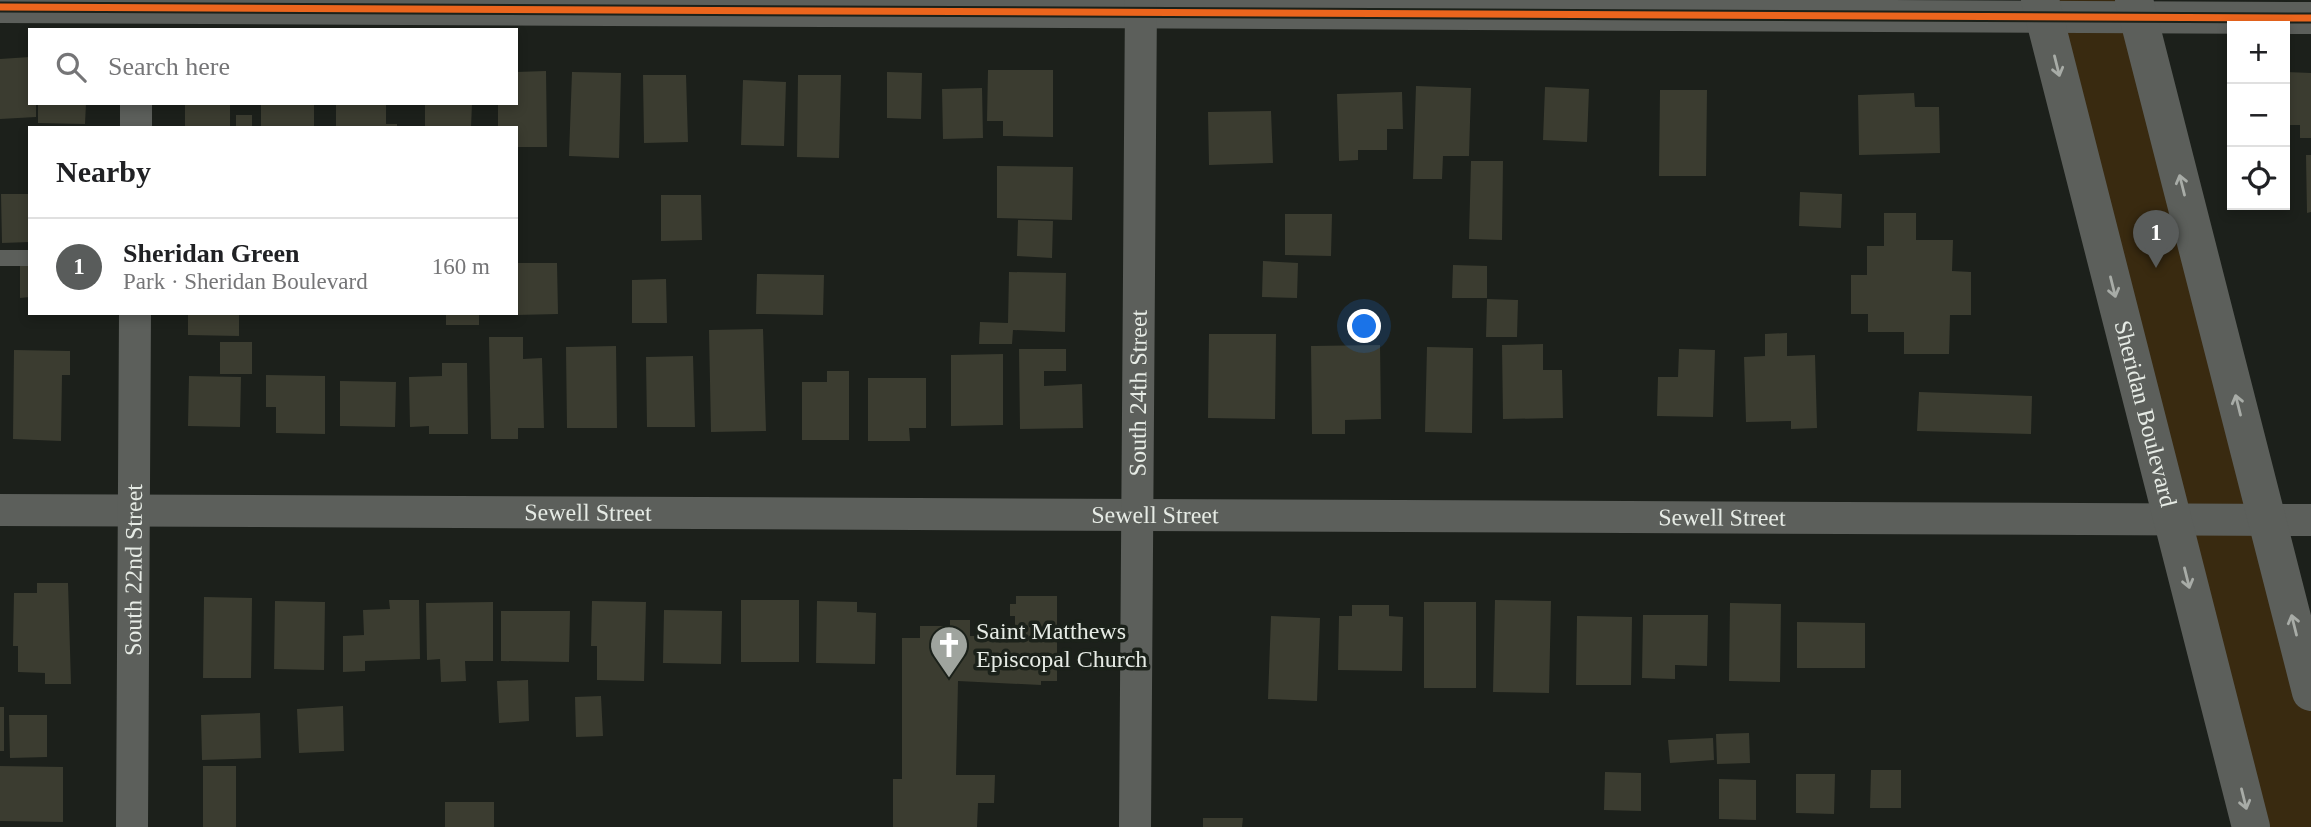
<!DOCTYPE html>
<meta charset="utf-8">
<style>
body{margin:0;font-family:Georgia,serif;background:#f2f2f2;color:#202124}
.controls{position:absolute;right:21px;top:21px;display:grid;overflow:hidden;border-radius:0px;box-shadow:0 4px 10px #0003}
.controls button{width:63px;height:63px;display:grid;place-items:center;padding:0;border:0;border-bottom:2px solid #e0e0e0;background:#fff;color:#202124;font:35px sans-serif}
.you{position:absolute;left:1365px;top:327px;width:24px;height:24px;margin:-18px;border:5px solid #fff;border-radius:50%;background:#1a73e8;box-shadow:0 0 0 10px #1a73e833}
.badge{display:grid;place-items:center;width:46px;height:46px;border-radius:50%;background:#595c5b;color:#fff;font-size:23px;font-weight:700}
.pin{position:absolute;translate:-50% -58px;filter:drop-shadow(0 2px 4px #0008)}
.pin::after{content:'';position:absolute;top:37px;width:24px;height:21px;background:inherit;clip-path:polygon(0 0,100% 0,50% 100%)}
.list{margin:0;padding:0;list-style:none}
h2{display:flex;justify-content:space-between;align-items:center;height:91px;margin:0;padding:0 28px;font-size:30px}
h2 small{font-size:23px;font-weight:400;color:#757577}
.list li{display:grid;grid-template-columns:46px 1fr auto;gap:21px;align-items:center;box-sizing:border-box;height:98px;padding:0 28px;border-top:2px solid #e0e0e0}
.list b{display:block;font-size:26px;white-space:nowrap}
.list p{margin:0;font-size:23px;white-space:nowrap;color:#757577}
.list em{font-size:23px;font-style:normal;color:#757577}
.icon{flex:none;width:38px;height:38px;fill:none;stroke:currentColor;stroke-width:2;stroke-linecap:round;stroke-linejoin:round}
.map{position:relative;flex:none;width:2311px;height:827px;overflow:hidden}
.search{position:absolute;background:#fff;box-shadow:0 4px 10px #0003;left:28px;top:28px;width:490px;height:77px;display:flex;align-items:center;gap:18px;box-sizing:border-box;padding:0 24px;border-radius:0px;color:#757577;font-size:26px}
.panel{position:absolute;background:#fff;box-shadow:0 4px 10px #0003;left:28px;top:126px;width:490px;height:189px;border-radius:0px}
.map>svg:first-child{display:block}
.green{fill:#392a10}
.building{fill:#3b3c30}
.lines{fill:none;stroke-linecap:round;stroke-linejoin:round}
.lane{stroke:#5c5f5b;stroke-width:16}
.street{stroke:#5c5f5b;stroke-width:32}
.secondary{stroke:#5c5f5b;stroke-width:38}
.cycleway-casing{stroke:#1b211a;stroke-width:11}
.cycleway{stroke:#eb651d;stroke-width:7}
.oneway{stroke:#a8aca7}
.labels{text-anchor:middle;stroke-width:7;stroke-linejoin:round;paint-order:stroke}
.street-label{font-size:24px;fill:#e6ebe5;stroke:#1b211a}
.poi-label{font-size:24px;fill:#e6ebe5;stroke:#1b211a;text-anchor:start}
</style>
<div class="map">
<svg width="2311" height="827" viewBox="0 0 2311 827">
<rect width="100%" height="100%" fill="#1c201b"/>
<path class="green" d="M2040,0h94l177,692v135h-60z"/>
<path class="building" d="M30,57v46h6v14l-36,2v-60z
M988,70h65v67l-50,-1v-15h-16z
M546,71l1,76h-31v-19h-18v-25h18v-31z
M572,72l49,1 -2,85 -50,-2z
M887,72l35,1 -1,46 -34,-1z
M2285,72l26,1v65h-11v-13h-15z
M643,75h43l2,67 -44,1z
M798,75h43l-2,83 -42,-1z
M743,80l43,2 -2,64 -43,-1z
M1416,86l55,2 -2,68h-26l-1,23h-29z
M1545,87l44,2 -2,53 -44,-2z
M982,88l1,50 -40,1 -1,-50z
M1660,90h47l-1,86h-47z
M1402,92l1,37h-16v21h-29v10l-19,1 -2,-67z
M1914,93l1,14h24l1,46 -81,2 -1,-60z
M38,103h48l-1,21 -47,-1z
M185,103h45v25h-45z
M261,103h53v25h-53z
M336,103h50v21h11v4h-61z
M425,103h47l-1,25h-46z
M1271,111l2,52 -64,2 -1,-53z
M236,115h16v13h-16z
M2306,155h5v57l-4,1z
M1471,161h32l-1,79 -33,-1z
M997,166l76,1 -1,53 -75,-2z
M1800,192l42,2 -1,34 -42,-2z
M1,194h29v48l-28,1z
M661,195h40l1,45 -41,1z
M1884,213h32v27h37l-1,31 19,1v43h-21l-1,39h-45v-22h-36v-18h-17v-39h16v-29h17z
M1285,214h47l-1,42 -46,-1z
M1018,220l35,1 -1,37 -35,-2z
M1263,261l35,2 -1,35 -35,-1z
M516,263h41l1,51 -42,1z
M1453,265l34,1v32h-35z
M20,266h10v31l-10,1z
M1009,272l57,1 -1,59 -52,-2 -1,14h-33l1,-22 28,1z
M757,274l67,1 -1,40 -67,-1z
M666,279l1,44h-35v-43z
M1487,299l31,1 -1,37h-31z
M188,313h51v23l-51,-1z
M446,313h33v12h-33z
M763,329l3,102 -55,1 -2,-102z
M1787,333v23l28,-1 2,73 -26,1v-8l-45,1 -2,-65 21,-1v-22z
M1209,334h67l-1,85 -67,-1z
M489,337h34v22l19,-1 2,70h-26v11h-27z
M220,342h32v32h-32z
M1543,344v26h19l1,48 -60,1 -1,-74z
M1380,345l1,74 -36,1v14h-33l-1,-88z
M616,346l1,82h-50l-1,-81z
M1427,347l46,1 -1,85 -47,-1z
M1019,349h47v22h-22v15l38,-2 1,44 -63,1z
M1679,349l36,1 -2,67 -56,-1 1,-39h20z
M14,350l56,1v24h-8l-1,66 -48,-2z
M1003,354v71l-52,1v-71z
M693,356l2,71h-48l-1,-70z
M442,363h25l1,71h-39v-8l-19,1 -1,-50 33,-1z
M827,371h22v69h-47v-58h25z
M266,375l59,1v58l-49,-1v-26h-10z
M189,376l52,1 -1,50 -52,-1z
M868,378h58v50h-17l1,13h-42z
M340,381l56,1 -1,45 -55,-1z
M1919,392l113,4 -1,38 -114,-3z
M37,583h31l3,101h-26v-11l-27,-1v-26h-5l1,-53h23z
M1016,596h41v85h-16v4l-83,-4 -2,94h39l-1,28h-16l-1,24h-84v-48h9v-141h18v-12h30v-6h20v16h45v-20h-5v-12h6z
M204,597l48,1 -1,80h-48z
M389,600h30l1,59 -55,2v10l-22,1v-36l21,-1 -1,-25 27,-1z
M741,600h58v62h-58z
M1495,600l56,1 -2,92 -56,-1z
M275,601l50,1 -1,68 -50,-1z
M592,601l54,1 -2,79 -47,-1v-34h-6z
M817,601l40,1v10l19,1 -1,51 -59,-1z
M493,602v59h-28l1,20 -25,1 -1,-23 -13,1 -1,-57z
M1424,602h52v86h-52z
M1730,603l51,1 -1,78 -51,-1z
M1352,605h37v11l14,1 -1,54 -64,-1 1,-54h13z
M664,610l58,1 -1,53 -58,-1z
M501,611h69l-1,51 -68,-1z
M1643,615h65l-1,51 -32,-1v14l-33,-1z
M1271,616l49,2 -3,83 -49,-2z
M1577,616l55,1 -1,68h-55z
M1797,622l68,1v45h-68z
M528,680l1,41 -30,2 -2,-42z
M601,696l2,40 -27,1 -1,-40z
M343,706l1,45 -45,2 -2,-44z
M0,707h4v44h-4z
M260,713l1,45 -59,2 -1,-45z
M9,715h38v42l-37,1z
M1749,733l1,30 -33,1 -1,-30z
M1713,738l1,22 -44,3 -2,-23z
M0,766l63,1v55l-63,-1z
M203,766h33v61h-33z
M1871,770h30v38h-31z
M1605,772l36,1v38l-37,-1z
M1796,774h39l-1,40 -38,-1z
M1719,779l37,1v40l-37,-1z
M445,802h49v25h-49z
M1203,818h40l-1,9h-39z"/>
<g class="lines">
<path class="lane" d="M0,258h30"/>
<g class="street">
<path d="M0,7l2311,11"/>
<path d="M136,128v-25"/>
<path id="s1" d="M0,510l2311,10"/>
<path id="s2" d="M132,827l3,-514"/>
<path id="s3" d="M1135,827l6,-827"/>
</g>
<g class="secondary">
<path id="s4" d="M2040,0l211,827"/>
<path d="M2134,0l177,692"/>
</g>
<defs>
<path id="cycleway" d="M0,7l2311,11"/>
</defs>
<use href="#cycleway" class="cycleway-casing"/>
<use href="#cycleway" class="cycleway"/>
</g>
<defs><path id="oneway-shaft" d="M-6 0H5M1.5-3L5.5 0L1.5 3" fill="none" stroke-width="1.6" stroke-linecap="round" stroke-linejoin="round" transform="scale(1.75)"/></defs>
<g class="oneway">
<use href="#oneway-shaft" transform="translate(2057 66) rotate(76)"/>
<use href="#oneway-shaft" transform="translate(2182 185) rotate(-104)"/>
<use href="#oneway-shaft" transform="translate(2113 287) rotate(76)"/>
<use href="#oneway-shaft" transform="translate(2238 405) rotate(-104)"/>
<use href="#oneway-shaft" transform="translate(2187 578) rotate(76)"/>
<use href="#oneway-shaft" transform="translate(2294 625) rotate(-104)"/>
<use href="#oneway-shaft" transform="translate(2244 799) rotate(76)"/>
</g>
<defs>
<symbol id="church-pin" viewBox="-11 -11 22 30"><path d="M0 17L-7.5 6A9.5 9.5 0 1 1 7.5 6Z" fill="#9fa49e" stroke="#1b211a"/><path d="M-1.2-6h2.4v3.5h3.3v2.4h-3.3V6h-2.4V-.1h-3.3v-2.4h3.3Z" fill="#fff"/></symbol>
</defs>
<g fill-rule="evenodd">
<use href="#church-pin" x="927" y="623" width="44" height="60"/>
</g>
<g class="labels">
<g class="street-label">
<text dy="8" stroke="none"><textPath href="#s3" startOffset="434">South 24th Street</textPath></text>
<text dy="8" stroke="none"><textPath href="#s4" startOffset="427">Sheridan Boulevard</textPath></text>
<text dy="8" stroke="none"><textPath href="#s1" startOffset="588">Sewell Street</textPath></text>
<text dy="8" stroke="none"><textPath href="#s1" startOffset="1155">Sewell Street</textPath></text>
<text dy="8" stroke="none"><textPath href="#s1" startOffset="1722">Sewell Street</textPath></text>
<text dy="8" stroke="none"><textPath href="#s2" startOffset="257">South 22nd Street</textPath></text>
</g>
<g class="poi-label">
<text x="976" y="639">Saint Matthews<tspan x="976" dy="28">Episcopal Church</tspan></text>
</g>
</g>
</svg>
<div class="controls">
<button>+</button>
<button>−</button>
<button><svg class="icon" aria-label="locate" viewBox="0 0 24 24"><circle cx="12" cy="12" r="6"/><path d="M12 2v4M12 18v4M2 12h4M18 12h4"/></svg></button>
</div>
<div class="you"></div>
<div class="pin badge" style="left:2156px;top:268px">1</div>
<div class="search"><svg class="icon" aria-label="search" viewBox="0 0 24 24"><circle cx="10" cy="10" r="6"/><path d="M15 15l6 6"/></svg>Search here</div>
<section class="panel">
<h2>Nearby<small></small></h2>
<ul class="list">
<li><span class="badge">1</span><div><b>Sheridan Green</b><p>Park · Sheridan Boulevard</p></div><em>160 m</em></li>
</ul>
</section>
</div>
